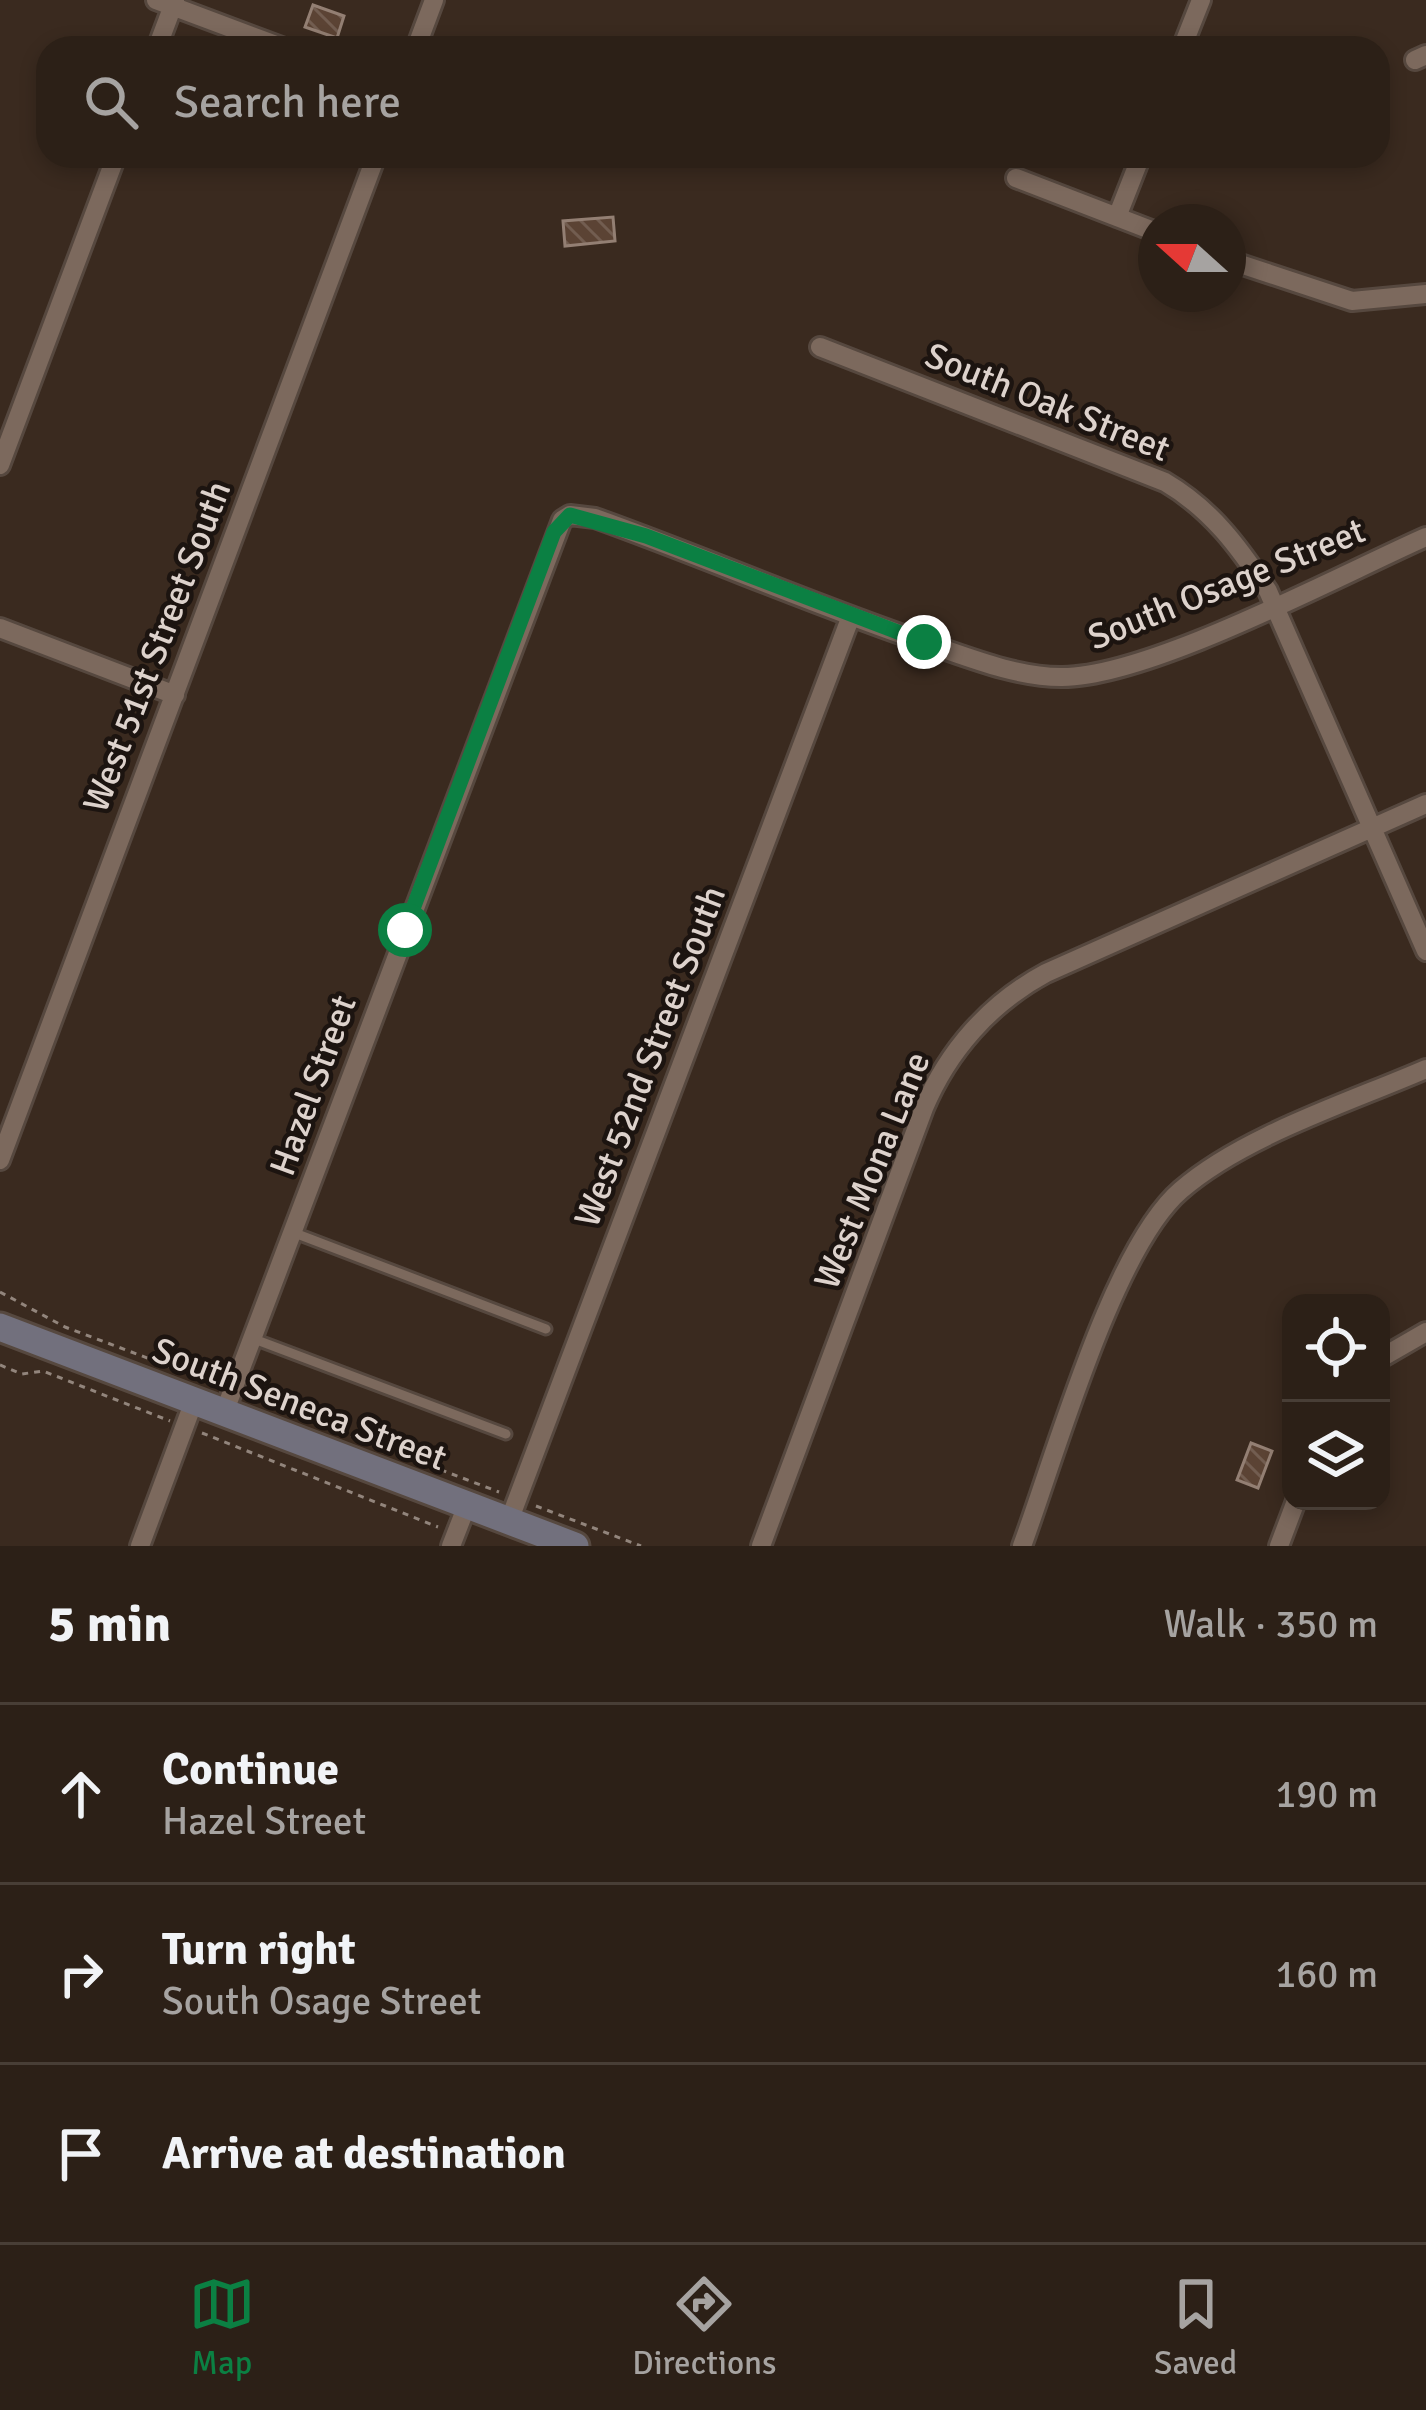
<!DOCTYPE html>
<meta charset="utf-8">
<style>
body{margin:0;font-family:Signika,sans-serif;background:#382d24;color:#f1f3f6}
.controls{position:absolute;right:36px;bottom:36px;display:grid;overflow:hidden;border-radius:24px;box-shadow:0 6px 18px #0003}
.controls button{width:108px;height:108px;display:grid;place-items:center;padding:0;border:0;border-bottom:3px solid #483e36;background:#2c2017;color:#f1f3f6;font:60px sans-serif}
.compass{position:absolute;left:1138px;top:204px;width:108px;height:108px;border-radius:50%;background:#2c2017;box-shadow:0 6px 18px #0003;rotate:291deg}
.stop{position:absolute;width:36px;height:36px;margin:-27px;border:9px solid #0b8043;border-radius:50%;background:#fff}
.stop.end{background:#0b8043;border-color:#fff;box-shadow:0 3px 12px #0008}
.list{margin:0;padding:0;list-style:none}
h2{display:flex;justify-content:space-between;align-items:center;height:156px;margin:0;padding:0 48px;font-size:51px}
h2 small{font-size:39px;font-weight:400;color:#a6a3a1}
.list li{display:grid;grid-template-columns:78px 1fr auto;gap:36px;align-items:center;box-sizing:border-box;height:180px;padding:0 48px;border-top:3px solid #483e36}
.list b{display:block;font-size:45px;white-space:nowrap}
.list p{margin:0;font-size:39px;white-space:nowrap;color:#a6a3a1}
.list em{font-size:39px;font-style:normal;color:#a6a3a1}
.icon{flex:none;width:66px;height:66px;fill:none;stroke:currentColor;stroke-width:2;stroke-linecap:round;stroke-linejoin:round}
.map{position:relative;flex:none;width:1426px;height:1546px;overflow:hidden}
.search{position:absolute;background:#2c2017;box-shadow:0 6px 18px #0003;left:36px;right:36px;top:36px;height:132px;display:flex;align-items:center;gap:30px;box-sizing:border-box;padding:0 42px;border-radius:36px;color:#a6a3a1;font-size:45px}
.sheet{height:696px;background:#2c2017}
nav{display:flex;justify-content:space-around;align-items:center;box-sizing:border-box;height:168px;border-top:3px solid #483e36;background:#2c2017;font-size:33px;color:#a6a3a1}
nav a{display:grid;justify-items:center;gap:6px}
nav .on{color:#0b8043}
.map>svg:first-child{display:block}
.building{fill:url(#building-back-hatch);stroke:#937f73;stroke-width:3}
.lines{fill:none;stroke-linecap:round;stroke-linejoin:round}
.lane-casing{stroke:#56483f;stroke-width:15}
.street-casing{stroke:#56483f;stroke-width:24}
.secondary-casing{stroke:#56483f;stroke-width:33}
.path{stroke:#92857c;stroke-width:3;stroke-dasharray:6 6;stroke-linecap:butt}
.lane{stroke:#7c695d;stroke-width:9}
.street{stroke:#7c695d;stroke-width:18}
.secondary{stroke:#72707d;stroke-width:27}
.route{stroke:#0b8043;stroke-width:15}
.labels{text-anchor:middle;stroke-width:9;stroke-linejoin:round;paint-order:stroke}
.street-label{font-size:36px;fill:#ddd2cc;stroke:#1c1410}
</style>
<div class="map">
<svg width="1426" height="1546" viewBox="0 0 1426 1546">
<defs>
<pattern id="building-back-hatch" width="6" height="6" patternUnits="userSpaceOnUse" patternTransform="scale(3)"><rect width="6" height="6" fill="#5b4334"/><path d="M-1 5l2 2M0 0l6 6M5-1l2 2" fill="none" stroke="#725d50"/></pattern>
</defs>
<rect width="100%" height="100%" fill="#3a2a1f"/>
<path class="building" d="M313,5l31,11 -7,22 -32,-11z
M613,217l2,24 -50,5 -2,-25z
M1251,1443l21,8 -14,37 -21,-8z"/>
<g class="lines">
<defs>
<path id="lane" d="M292,1232l254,97
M254,1339l252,95"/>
<path id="street" d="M156,0l128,48
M157,48l18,-48
M416,48l18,-48
M1182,48l19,-48
M1415,60l11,-5
M1016,178l140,54
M1117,217l24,-61
M1228,260l124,41 74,-7
M820,347l345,135c46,27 74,65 103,109l158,360
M0,465l116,-309
M0,628l175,67
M0,1160l376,-1004
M1381,1358l45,-26
M224,1413l338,-893 8,-5 25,3c112,40 221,88 334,126 41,14 88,33 132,33 87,1 279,-102 365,-140
M509,1521l342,-905
M140,1546l54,-145
M451,1546l16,-41
M761,1546l163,-438c24,-57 66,-105 122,-135l380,-169
M1022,1546c33,-89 91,-298 159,-356 62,-54 169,-88 245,-121
M1279,1546l17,-45"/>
<path id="secondary" d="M0,1327l575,219"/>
</defs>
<use href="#lane" class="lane-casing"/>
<use href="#street" class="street-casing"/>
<use href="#secondary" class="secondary-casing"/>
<path class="path" d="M0,1292l65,35 154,58
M0,1365l22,9 21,-3 127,50
M250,1397l249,95
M202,1433l236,94
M536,1506l105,40"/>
<use href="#lane" class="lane"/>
<use href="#street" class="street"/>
<use href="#secondary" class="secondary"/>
</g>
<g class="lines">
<path class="route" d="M405,930l149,-398 16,-17 76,21 278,106"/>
</g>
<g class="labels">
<g class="street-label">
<text transform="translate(1048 401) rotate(22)" y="13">South Oak Street</text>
<text transform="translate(1226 583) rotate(-22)" y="13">South Osage Street</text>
<text transform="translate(156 646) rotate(-69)" y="13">West 51st Street South</text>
<text transform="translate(649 1056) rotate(-69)" y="13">West 52nd Street South</text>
<text transform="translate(312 1085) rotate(-70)" y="13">Hazel Street</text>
<text transform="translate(871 1170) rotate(-68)" y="13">West Mona Lane</text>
<text transform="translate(300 1403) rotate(21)" y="13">South Seneca Street</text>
</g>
</g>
</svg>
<div class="controls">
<button><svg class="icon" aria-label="locate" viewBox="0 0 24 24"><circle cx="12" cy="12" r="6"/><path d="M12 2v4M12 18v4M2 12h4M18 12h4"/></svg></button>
<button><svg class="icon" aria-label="layers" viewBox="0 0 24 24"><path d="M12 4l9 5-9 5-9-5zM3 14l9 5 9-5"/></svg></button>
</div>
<svg class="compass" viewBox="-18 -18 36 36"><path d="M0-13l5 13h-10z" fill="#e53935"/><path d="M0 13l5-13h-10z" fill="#a6a3a1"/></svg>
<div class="stop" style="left:405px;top:930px"></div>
<div class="stop end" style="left:924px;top:642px"></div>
<div class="search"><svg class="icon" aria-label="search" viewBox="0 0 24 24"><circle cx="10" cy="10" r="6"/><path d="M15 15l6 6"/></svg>Search here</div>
</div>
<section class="sheet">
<h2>5 min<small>Walk · 350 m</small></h2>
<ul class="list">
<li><svg class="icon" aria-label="ahead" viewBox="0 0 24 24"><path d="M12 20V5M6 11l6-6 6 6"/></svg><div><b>Continue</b><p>Hazel Street</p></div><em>190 m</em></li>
<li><svg class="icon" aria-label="right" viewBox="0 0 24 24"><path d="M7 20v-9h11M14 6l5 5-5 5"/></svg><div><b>Turn right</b><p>South Osage Street</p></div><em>160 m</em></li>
<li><svg class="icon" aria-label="arrive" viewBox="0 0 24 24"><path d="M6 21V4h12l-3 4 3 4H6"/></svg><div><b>Arrive at destination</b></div></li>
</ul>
</section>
<nav>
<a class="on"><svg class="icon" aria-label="map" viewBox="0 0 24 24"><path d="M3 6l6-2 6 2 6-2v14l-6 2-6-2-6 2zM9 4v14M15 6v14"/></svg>Map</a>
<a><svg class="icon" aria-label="directions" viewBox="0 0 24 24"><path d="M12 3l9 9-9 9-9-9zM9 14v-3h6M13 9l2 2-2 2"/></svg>Directions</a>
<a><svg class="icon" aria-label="saved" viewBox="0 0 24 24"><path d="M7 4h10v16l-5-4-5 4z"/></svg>Saved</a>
</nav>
